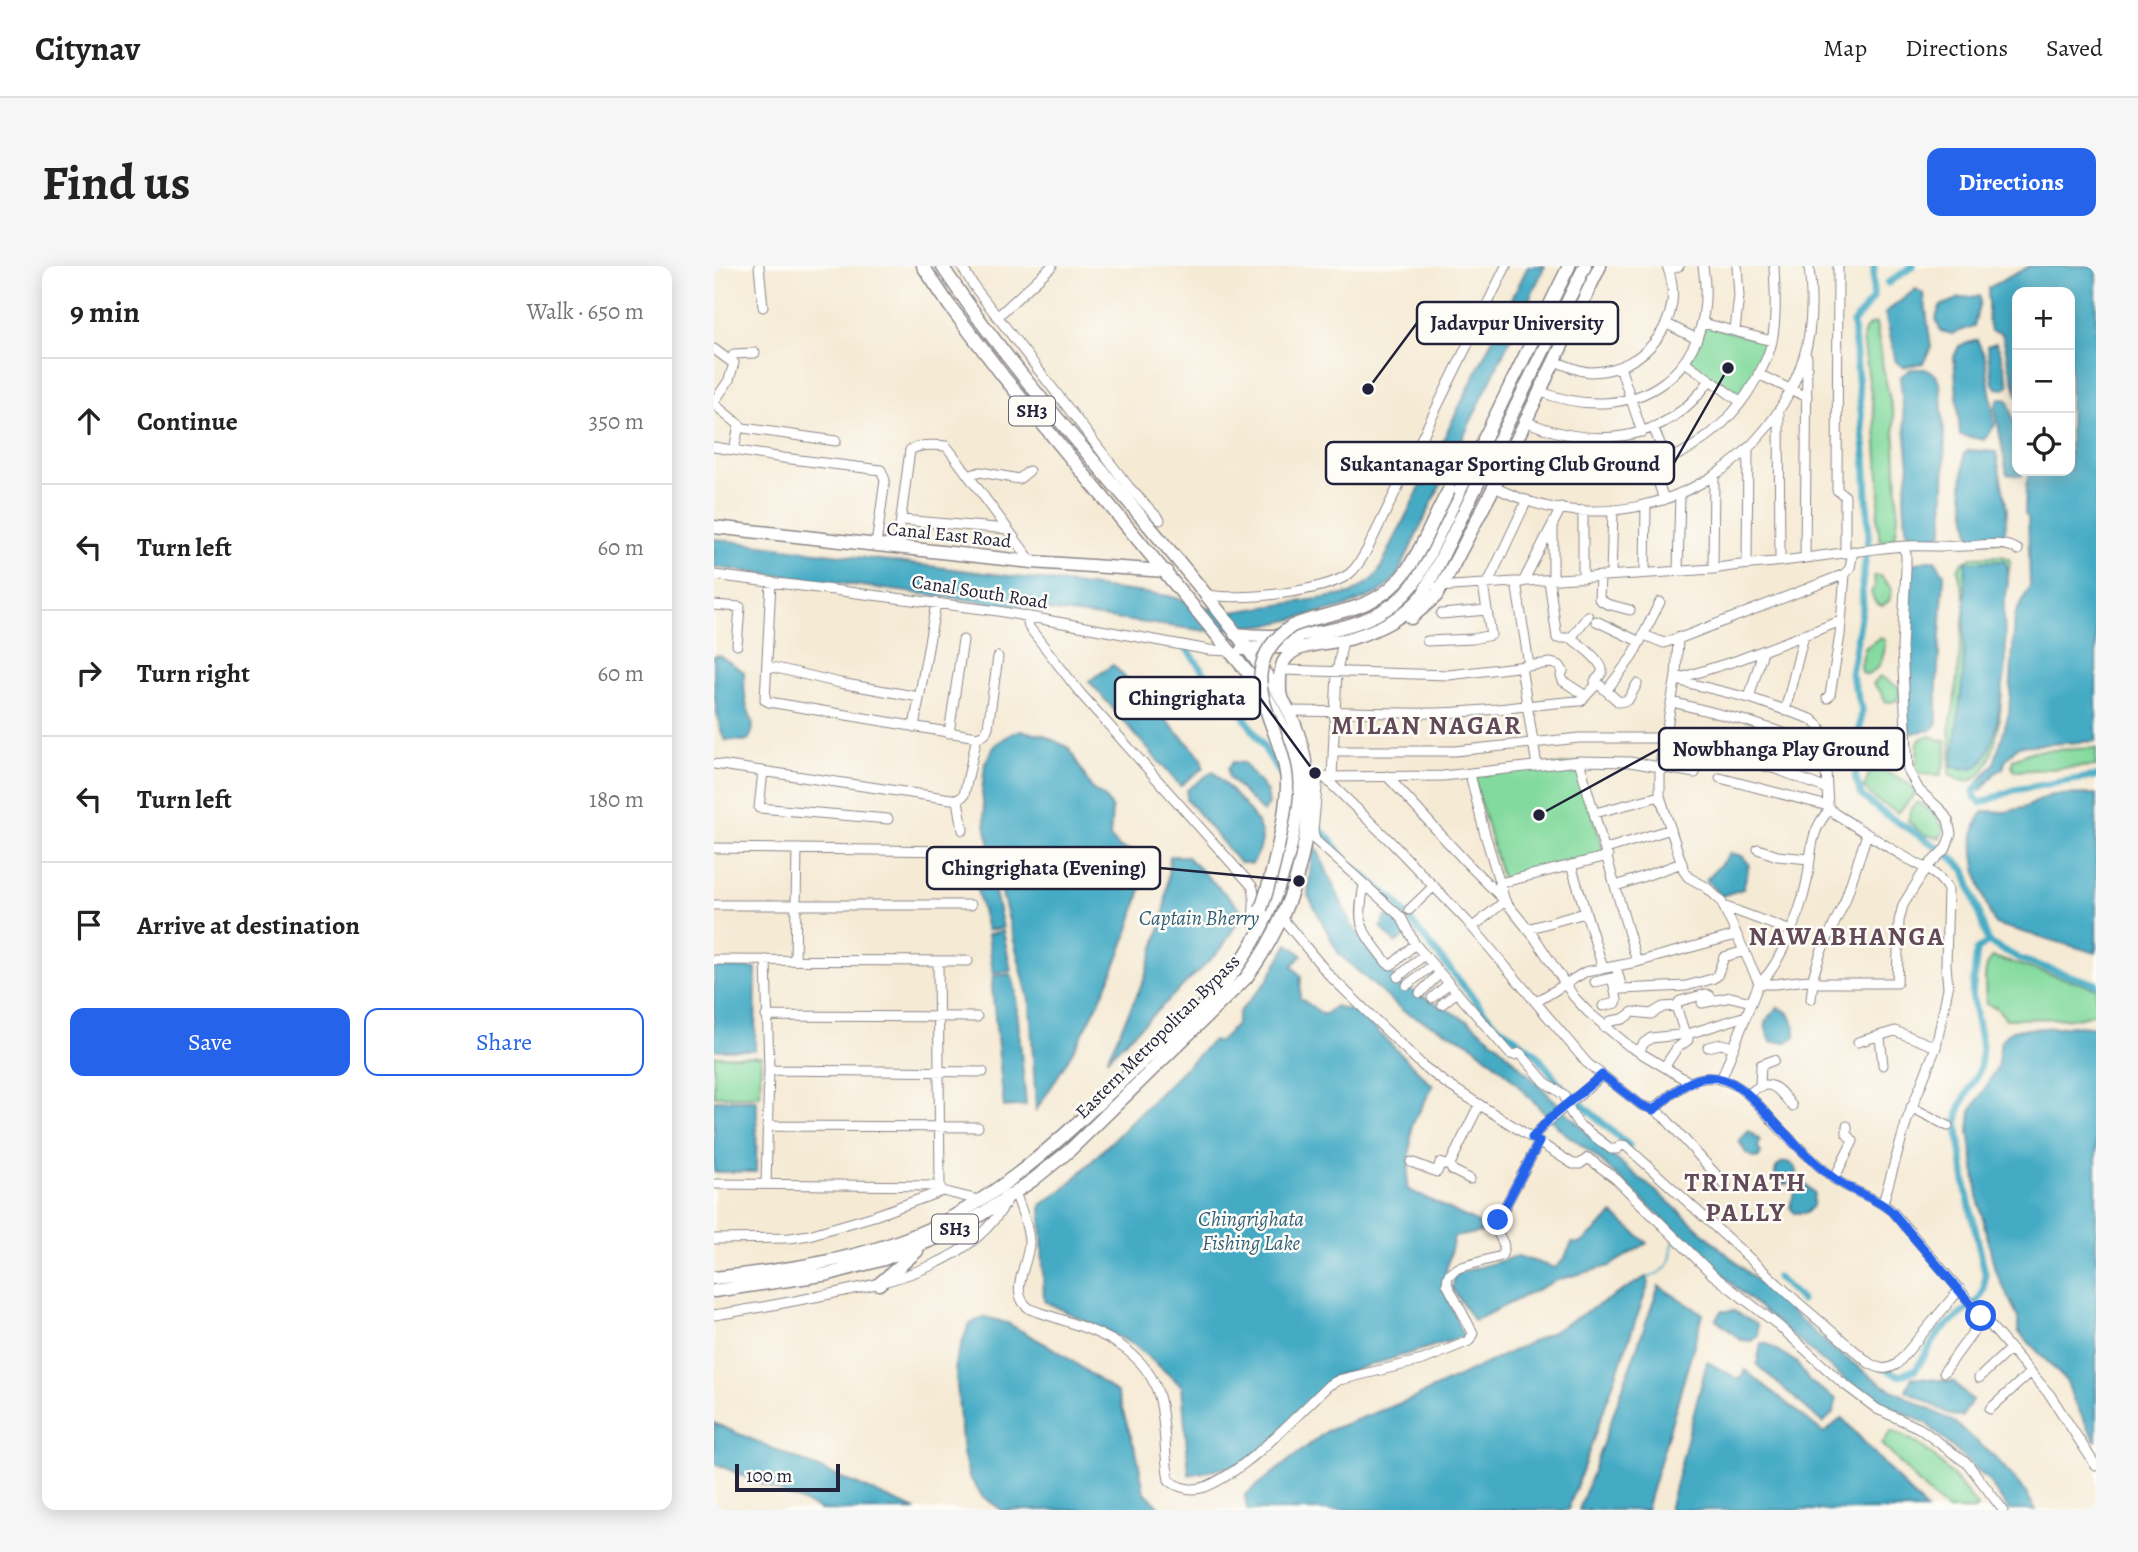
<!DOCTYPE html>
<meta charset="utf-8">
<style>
body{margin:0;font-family:Alegreya,serif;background:#f6f6f6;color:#222}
.controls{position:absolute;right:21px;top:21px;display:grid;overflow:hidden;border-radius:14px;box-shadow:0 4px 18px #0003}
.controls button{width:63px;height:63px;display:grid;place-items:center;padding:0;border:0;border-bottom:2px solid #e0e0e0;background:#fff;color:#222;font:35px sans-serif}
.scale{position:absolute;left:21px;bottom:18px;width:105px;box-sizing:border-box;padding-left:7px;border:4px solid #22223b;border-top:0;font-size:19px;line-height:24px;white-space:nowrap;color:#22223b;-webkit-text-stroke:5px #fdfcf7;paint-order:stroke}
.stop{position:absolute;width:21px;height:21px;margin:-16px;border:5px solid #2563eb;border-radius:50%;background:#fff}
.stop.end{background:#2563eb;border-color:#fff;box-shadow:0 2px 7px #0008}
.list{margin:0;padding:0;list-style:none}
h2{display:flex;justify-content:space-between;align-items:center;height:91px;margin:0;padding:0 28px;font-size:30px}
h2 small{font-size:23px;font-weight:400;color:#767676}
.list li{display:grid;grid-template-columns:46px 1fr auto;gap:21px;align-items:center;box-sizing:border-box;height:126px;padding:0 28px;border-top:2px solid #e0e0e0}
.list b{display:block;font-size:26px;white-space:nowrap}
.list em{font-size:23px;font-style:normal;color:#767676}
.actions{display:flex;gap:14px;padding:21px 28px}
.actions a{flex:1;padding:16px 0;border:2px solid #2563eb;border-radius:14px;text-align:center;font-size:24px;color:#2563eb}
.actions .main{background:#2563eb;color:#fff}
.icon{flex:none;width:38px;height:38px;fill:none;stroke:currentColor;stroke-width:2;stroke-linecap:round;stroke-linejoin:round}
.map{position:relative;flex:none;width:1382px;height:1244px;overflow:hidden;border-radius:14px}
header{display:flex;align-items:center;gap:42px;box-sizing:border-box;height:98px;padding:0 35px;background:#fff;border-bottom:2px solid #e0e0e0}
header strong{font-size:33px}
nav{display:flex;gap:38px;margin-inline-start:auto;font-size:24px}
.intro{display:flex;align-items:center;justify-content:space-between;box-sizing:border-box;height:168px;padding:0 42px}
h1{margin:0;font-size:49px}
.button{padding:18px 32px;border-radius:14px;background:#2563eb;color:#fff;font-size:24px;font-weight:700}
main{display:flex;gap:42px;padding:0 42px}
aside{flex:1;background:#fff;border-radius:14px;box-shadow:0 4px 18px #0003}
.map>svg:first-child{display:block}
.green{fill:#83da9e;stroke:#527e6c;stroke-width:2}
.water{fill:#45abc5;stroke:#346680;stroke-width:2}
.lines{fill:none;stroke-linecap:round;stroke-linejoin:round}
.stream{stroke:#45abc5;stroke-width:2}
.canal{stroke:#45abc5;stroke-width:7}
.minor-casing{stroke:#8c8688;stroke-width:11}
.major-casing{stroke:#8c8688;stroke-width:15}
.minor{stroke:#fff;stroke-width:9}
.major{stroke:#fff;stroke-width:12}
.major-bridge-casing{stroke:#8c8688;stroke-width:15;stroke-linecap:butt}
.major-bridge{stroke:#fff;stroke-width:12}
.route{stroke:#2563eb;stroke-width:9}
.labels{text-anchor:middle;stroke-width:5;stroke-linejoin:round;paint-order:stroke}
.shield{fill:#fdfcf7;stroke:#646373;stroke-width:2}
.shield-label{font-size:18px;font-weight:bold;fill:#22223b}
.street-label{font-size:19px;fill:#22223b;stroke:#fdfcf7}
.water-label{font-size:21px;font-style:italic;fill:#326079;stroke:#fdfcf7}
.district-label{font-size:26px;font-weight:bold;letter-spacing:2px;fill:#634a59;stroke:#fdfcf7}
.leader{fill:none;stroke:#22223b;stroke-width:2.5}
.callout-dot{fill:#22223b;stroke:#fdfcf7;stroke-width:2.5}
.callout{fill:#fdfcf7;stroke:#22223b;stroke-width:2.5}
.callout-label{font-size:21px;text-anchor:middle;font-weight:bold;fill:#22223b}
</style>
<header>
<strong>Citynav</strong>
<nav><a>Map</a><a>Directions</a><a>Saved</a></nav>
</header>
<div class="intro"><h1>Find us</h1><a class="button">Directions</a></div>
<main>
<aside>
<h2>9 min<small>Walk · 650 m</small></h2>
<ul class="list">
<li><svg class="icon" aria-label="ahead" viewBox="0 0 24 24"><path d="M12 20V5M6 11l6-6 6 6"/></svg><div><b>Continue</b></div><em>350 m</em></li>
<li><svg class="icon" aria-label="left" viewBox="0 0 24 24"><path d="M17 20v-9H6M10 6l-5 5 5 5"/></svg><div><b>Turn left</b></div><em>60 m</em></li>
<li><svg class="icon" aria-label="right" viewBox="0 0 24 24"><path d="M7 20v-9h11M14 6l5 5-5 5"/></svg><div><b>Turn right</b></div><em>60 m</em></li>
<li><svg class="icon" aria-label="left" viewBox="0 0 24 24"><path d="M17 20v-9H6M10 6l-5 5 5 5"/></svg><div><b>Turn left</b></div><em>180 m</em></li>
<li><svg class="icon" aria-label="arrive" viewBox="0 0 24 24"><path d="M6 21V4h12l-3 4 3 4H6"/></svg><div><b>Arrive at destination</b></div></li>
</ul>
<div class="actions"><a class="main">Save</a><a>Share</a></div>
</aside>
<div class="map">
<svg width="1382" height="1244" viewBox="0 0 1382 1244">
<rect width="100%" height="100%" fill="#fdfcf7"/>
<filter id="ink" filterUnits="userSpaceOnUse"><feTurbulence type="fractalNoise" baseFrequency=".0143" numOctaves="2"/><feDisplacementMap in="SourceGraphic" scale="14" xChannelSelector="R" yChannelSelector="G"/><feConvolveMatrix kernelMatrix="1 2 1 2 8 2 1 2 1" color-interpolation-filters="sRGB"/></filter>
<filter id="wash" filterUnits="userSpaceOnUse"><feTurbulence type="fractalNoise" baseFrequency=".00686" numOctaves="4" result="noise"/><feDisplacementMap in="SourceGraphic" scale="28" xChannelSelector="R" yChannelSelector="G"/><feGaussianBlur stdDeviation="1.57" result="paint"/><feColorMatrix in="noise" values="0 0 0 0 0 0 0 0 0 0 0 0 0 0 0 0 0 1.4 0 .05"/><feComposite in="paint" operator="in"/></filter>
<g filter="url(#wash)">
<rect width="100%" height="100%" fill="#f5ead4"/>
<path class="green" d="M1162,57l7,45 11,50 4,99 -3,22 -15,2 -3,-22 3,-26 -4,-65 -13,-89c1,-10 3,-14 13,-16z
M991,59l63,17 -13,33 -14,23 -53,-37z
M1288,290l8,4c0,14 -6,28 -7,42 -1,33 8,168 -34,179 -6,2 -15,-4 -20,-6l2,-26 -2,-18 5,-26 11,-103 -7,-32 3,-6 11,-7z
M1160,310h7l11,13 -3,12 -7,5 -7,-4 -4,-10 4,-6z
M1165,372l6,2c0,15 -4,29 -18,35l-5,-2 -1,-7 4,-18z
M1166,410l20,12 -2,12 -8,2 -5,-1 -4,-9 -8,-8z
M1216,470l16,6v15l-5,18 -20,-1 -5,-4 2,-28 4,-4z
M1382,482v18l-81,5 -3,-4 1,-8 20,-8z
M863,497l28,91 -103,25 -29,-103z
M1160,502c17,7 33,9 41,26l-17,19 -23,-14 -11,-11 5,-15z
M1204,536l18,13 8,14 -4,9 -17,-4 -15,-13 4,-14z
M1279,691l103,31v25l-19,5 -71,1 -9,-11 -11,-4c0,-14 -5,-37 7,-47z
M0,790h47l-1,40h-46z
M1177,1165c39,12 62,46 87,76l-4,3h-27l-23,-21 -42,-45z"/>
<path class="water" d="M814,0h17l-149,312 -17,15 -37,15 -70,16 -64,7 -494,-64v-28l455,57 57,17 124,-19 22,-14 7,-9z
M1316,0h66v475l-78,5 -12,13 -3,9 -8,5 -14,17 -3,-7 16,-19 15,-51 6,-98 15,-29 -2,-69 -3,-3 1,-29 4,-14h40v-179h-53v104l-15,-63 -11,-2 -3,-10v-33z
M1202,23l8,5 7,54 -8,15 -20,4 -7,-5 -11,-49z
M1265,30l1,5 -6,25 -22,8 -12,-3 -4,-13 4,-12 20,-8z
M1263,74l8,17 10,68 -11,15 -24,-5 -6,-78 5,-11z
M1282,77l4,8 9,34 -4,4 -9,-1 -3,-5 -6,-37z
M1197,103h14l11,6 4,9 5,61 -2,85 -4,7 -19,5 -9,-4 -5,-10 -2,-31 5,-31 -9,-89z
M1285,132l9,2 9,37v34h6l-1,5 -15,-2 -12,-67z
M1255,184l27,2 11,58 -3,31h-33l-9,-54 2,-33z
M1212,294h9l9,14 -7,109v42l-6,5 -19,3 -6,-12 4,-156z
M1290,295c9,13 1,32 0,47 -1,22 5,50 0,71 -5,25 -6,61 -22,83 -7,9 -20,6 -30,5l11,-91 3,-114z
M5,389l25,17c0,10 0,20 2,30 3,16 13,24 1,39l-22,-1c-11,-22 -11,-57 -11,-84z
M399,399l88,92 2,11 -23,18 -91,-105z
M308,465l21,4 26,13 23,41 13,9 7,11 -2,28 10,11 30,7c-8,29 -15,60 -26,88 -22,60 -52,114 -88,167l-6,-106 -44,-174 -4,-38 3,-29 11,-19 17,-11z
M519,496l11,1 23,29 2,13 -6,7 -34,-34 -1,-10z
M499,505c13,16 43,42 48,61 3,11 -3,22 -9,32l-13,-2 -53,-63 1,-9z
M1382,528v159l-101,-29c-13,-24 -35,-92 -10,-113l20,1 21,-5 25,-12z
M599,575l38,83 23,33 31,30 65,35 26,21 110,108 57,46 168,150 52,38 71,37 42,36 28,32 12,20h-27l-21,-30 -62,-57 -64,-29 -120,-101 -150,-140 -30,-22 -57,-59 -35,-29 -67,-32 -64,-57 -31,-59z
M269,584l10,33 10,45 -16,2 -19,-77z
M1017,587l11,3 7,8 -6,25 -22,7 -15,-16z
M456,590h16l58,56 -23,37 -114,110 37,-79 20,-65z
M684,649l9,21 -12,7 -14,-16 5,-11 6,3z
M289,665l8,40 -18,2 -5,-39z
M574,678l14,11 -10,11 9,10 -1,22 24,17 11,-9 25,8 73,72 -21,39 -5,64 86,41 -39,7 -11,47 20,53 -129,39 -76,85 -69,14 -7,-89 -49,-42 -89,-43 -3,-96 23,-16 148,-148 7,1 17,-17 3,-13 28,-31z
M0,701l42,1 -1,82h-41z
M297,708l4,13 11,118 -22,2 -12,-120 1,-11z
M1064,741l11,6 6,14v11l-9,4h-14c-11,-17 -7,-21 6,-35z
M1382,759v417l-23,-43 -6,-17 -49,-51v-14l-23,-47 -16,-67 -10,-72 2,-20 26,-43 4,-27 11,-11 62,-4 17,1z
M0,834h43l-1,72h-42z
M1035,865l11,9 -2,7 3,6 -2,4 -5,1 -8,-5 -7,-12z
M1061 907a11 11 0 1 1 22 0a11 11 0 1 1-22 0Z
M1092,919l8,8 -1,13 -7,7h-12l-4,-6c3,-12 4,-18 16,-22z
M899,948l34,29 -38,23 -52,14 -83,41 -22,-33 3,-14 63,-18 37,12 9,-9 8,-16h10z
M932,1011l3,6 -81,227h-321l-2,-15 82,-64 87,-33 138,-66z
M945,1020l44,28 -57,196h-67z
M1007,1045h13l23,13 1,12 -7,5 -10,-1 -25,-21z
M271,1051l22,6 51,28 59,42 20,62 7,36 18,19h-160l-20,-14 -13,-20 -6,-23 -8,-90 14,-39z
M1047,1077l6,1 29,18 13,19 27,18 -2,13 -11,11 -66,-58z
M993,1096l33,18 5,-10 79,63 18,-15 84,92h-257z
M1198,1111l42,5 18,18 -10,17 -11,-2 -45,-25z
M0,1157l2,1 200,86h-95l-107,-47z"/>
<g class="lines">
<path class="stream" d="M933,1013c9,-5 20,-8 23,-19 2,-7 0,-11 4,-18"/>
<path class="canal" d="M1160,0l-1,32 -20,25 12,130 4,85 -7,45 1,23 -12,68 11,35 -4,35 1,16 -4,17 7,19 20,16 65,41 18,17 23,72 -11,8 -5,44 10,52 -2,23 -20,38 -3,15 9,67 19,84 -1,17 -5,10 -39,31 -24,38 -16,7 -17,-8
M1174,17l25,-17
M471,380l25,35 28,26 46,72
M1265,520l-5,5 1,7 6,5 33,-13 82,-14
M597,555l18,17 18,24 46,37 99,122 43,32 27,34 67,59
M1274,676l34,18 74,24
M1063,1011l24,23"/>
</g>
</g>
<g filter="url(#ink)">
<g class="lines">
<defs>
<path id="minor" d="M45,0l4,41
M247,0l15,23 153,198 31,33
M1124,0l-1,224 8,6v57
M955,4l10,-4
M284,50l54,-50
M989,57l69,18
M953,58l30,15
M1021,64l4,-34 -2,-30
M0,83l16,12 4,-7 21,-1
M840,95c12,4 25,11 37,11 55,-1 97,-54 76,-106
M971,96l56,40
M906,101l22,65
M1044,108l49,23
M825,125c96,39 181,-20 164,-125
M0,136l15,-22 5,-17
M0,138l29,24 93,13
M1065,147l1,148
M811,155c68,29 140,23 185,-41
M939,161l14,33
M0,181l69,11 98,12 4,10 -9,65
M20,184l5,-25
M796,187c19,9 39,18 61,20 70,8 136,-20 176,-79 10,-16 21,-34 25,-53 5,-25 3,-50 2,-75
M939,199l11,35
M255,210l11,-4 39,7 10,-8
M780,221c19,9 39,17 60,21 110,18 217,-44 250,-152 9,-28 8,-62 5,-90
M187,254l107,9
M183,282l13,-98c9,-6 26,-5 36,-4l5,6 81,110
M1091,292l2,-201
M1033,296l1,-113
M999,303l1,-92
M964,305l2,-78
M931,306l1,-68
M897,308l2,-64
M0,309l284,36 211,39 21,1
M886,310l-1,23 8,5 23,6
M869,312v-68
M835,314l8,58h14l17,-22
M839,314v-54
M57,316l-6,118 4,2 208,35 8,-3 3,-7 10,-70
M802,316l13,83
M809,316l38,-74
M773,319l40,-85
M723,321l276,-18c24,-5 46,-5 70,-8 41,-5 82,-12 123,-15 20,-1 40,1 59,0 18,0 37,-6 53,4
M492,328c28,8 119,-2 143,-20 8,-6 14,-17 19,-26l138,-282
M0,339l26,2 -3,38
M727,348l46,-4
M313,351l2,10 52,67 171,192c5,10 0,25 2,38
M882,355l44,21
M930,369l20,8 16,-6
M857,372c7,5 34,25 31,34 -1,4 -5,6 -7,9l24,21 9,-2 9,-16
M713,375l46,-2 18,-4 -8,-50
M54,400l72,17 79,14
M807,401l16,99
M567,404l168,5 102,-12 9,3 3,5 -2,4 2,6 23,15
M963,413l61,-19 103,-39
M962,414l77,19 58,20 8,7 5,10 4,70 6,7c24,15 47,30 71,44 15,9 35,16 43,33l-2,74 2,24 -12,59 -29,73 -24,83
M892,425l26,-34 28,-55
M1035,432l14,-47
M1113,432l3,-3 10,-60 5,-61 5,-6 3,-17
M958,436l75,19 79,26
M576,445c48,0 97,3 146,2 48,-1 97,-9 145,-12l16,-17
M1071,445l19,-76
M200,461l22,-124
M235,467l14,-93
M619,485h122l124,-13h85l115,32 48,19
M865,495l58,201
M0,498l244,36 6,-5 13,-58
M49,505l-4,37 129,11
M756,508l14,57 21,70 -32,26
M673,510l78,85 40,40 30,37 39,59 14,15 41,34 62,37
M604,511l-5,54 2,9 86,77 14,27 95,110 4,1 6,-2 25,29 19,13 7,18 8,12 32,24h6l4,-4 5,1 176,160 67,57c11,6 17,8 28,1l63,-75
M610,511l119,-1 136,-15 51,1 65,11
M618,511l5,-105 6,-32
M595,512l15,-1 66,64 77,80 120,142 54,42 13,4c13,-11 32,-29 50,-31 36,-3 55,29 77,52 16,16 33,32 51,47 18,15 43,19 60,34l158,184 46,71
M1006,512l108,28
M244,534l5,30
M881,547l65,-17
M0,582l242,3
M892,583l65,-20
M1044,583l19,7 32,3
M857,599l32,103
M786,617l108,-27
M650,619c-8,43 -3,44 23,78l4,2 3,-2 21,-19
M902,620l66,-23
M0,639h257
M1009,640l68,25
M695,644l25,-24
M568,652l47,57 94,91 24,18 126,80h7l8,-6 28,21 97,96 65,50 62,56 37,28 42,19 49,36 35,46
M813,663l58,-16
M0,694l254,1
M52,694l3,110 -3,114
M81,694l2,-111
M224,695l2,225 2,5
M902,700l6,23 64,-3 26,-7 5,-3 7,-19 21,-6
M684,711l26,-22
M881,716l17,-4
M1045,717c20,-14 42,-74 47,-98 7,-30 1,-51 24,-76
M1045,717c20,4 36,-4 56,-3
M1100,717h83l2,-62 4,-16 23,-37 20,-20 5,-14 -3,-14 -7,-10 -22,-20 -11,-20 -6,-123 4,-78v-15l-4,-8
M693,719l26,-20
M706,727l20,-20
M718,732l17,-15
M1097,733l3,-25 7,-22 24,-51 22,-67
M822,736l49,-30 52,-10 99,-27
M988,737l29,-6 20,5
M728,738l15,-12
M889,740l13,-3 1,-3 -4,-19
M962,740l9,28
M52,750l211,1
M890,761l7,-6 12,-2 10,-7 18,2 12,-7 13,-1 4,-5 26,-7 4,2 1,4
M1166,771l3,28
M1144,776l37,-11 41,16
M994,781l13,-3 13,3
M925,785l5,-8 7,-5 37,-4 58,-18
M951,800l12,-18 11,-8v-6
M55,804l214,2
M1007,814l38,-97 -38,-82 -15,-14 -18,-10 -4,-6 -24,-75v-30l16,-90 2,-37 167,-65
M1046,819l1,-20 13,-5
M1035,828c20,-19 30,-5 43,12
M1197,841l37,19
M940,843l12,10 60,67
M53,860l211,1
M819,871c20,-24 47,-39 69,-62
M697,896l26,10 3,-9 10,3
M756,913l-18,-9 -2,-6 29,-59
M1120,913l19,-38 -6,-7v-8
M0,918l226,2
M301,926c5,15 13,32 14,49 1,23 -23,51 1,68 51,18 116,31 130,91 6,27 4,54 9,80 10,9 24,11 36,7 41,-16 91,-71 124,-102l10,-5 84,-20 46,-19 4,-8 -26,-49 1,-8 10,-8 43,-12c9,-14 -6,-19 -5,-32l43,-82
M0,973l76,-1 19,-3 65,-19 68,-25 37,9
M0,1049c35,-5 70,-12 106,-19 68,-14 152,-29 188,-97
M1230,1106l39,-54
M1265,1112l31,-29
M1276,1143l41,-37"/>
<path id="major" d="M770,173l85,-173
M0,261l318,35 134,9
M697,352l25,-22 12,-21 46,-88 106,-221
M521,368c57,7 151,-2 183,-57l70,-145
M528,383l58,-3
M566,428c0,-12 -2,-27 7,-37 11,-14 45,-14 62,-18 29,-9 55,-21 74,-44l162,-329
M0,1012c74,-8 147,-18 215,-49 76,-36 137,-94 196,-151 35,-34 76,-65 106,-103 40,-50 75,-144 64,-208 -4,-27 -18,-54 -33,-77l-259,-314 -54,-71 -26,-39
M165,1018l38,-33
M0,1025l115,-17 55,-15 63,-25 35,-20 51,-34 36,-29 177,-173c58,-78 88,-195 34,-283 -101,-151 -238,-277 -338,-429"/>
</defs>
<use href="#minor" class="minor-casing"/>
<use href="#major" class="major-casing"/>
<use href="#minor" class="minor"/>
<use href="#major" class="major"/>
<defs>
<path id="major-bridge" d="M547,643c11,-31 26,-94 26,-126 -2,-56 -62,-111 5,-157 22,-9 45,-12 67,-20 55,-19 64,-71 90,-116"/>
</defs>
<use href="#major-bridge" class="major-bridge-casing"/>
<use href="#major-bridge" class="major-bridge"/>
</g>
</g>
<g class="lines" filter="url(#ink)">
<path class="route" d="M784,954l41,-78 -7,-4 18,-20 52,-43 39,30 13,5c13,-12 28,-26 44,-31 38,-11 65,33 87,54 14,16 31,31 47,44 18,15 43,19 60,35l89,104"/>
</g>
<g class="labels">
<g class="shield">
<rect x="295" y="130.5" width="46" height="29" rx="5"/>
<rect x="218" y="948.5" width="46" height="29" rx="5"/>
</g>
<g class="shield-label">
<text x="318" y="151">SH3</text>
<text x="241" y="969">SH3</text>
</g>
<g class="street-label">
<text transform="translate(235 268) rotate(6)" y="7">Canal East Road</text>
<text transform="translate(266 325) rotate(9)" y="7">Canal South Road</text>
<text transform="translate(443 770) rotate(-45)" y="7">Eastern Metropolitan Bypass</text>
</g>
<g class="water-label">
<text x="485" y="659">Captain Bherry</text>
<text x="537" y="960">Chingrighata<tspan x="537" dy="24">Fishing Lake</tspan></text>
</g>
<g class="district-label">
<text x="713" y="468">MILAN NAGAR</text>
<text x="1133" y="679">NAWABHANGA</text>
<text x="1032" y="925">TRINATH<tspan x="1032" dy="30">PALLY</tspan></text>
</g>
</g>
<path class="leader" d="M654 123L703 57M1014 102L960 197M601 507L546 432M825 549L945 483M585 615L446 602"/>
<g class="callout-dot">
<circle cx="654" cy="123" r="7"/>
<circle cx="1014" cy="102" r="7"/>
<circle cx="601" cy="507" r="7"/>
<circle cx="825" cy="549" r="7"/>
<circle cx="585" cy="615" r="7"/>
</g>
<g class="callout">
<rect x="703" y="36" width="201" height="42" rx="7"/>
<rect x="612" y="176" width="348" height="42" rx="7"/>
<rect x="401" y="411" width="145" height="42" rx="7"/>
<rect x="945" y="462" width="245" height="42" rx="7"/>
<rect x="213" y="581" width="233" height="42" rx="7"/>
</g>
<g class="callout-label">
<text x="803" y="64">Jadavpur University</text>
<text x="786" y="205">Sukantanagar Sporting Club Ground</text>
<text x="473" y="439">Chingrighata</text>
<text x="1067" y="490">Nowbhanga Play Ground</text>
<text x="330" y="609">Chingrighata (Evening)</text>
</g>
</svg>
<div class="controls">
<button>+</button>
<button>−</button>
<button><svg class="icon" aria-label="locate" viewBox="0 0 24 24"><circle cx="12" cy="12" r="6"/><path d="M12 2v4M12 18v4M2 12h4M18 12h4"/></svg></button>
</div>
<div class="scale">100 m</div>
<div class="stop" style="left:1267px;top:1050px"></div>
<div class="stop end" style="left:784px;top:954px"></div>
</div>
</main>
